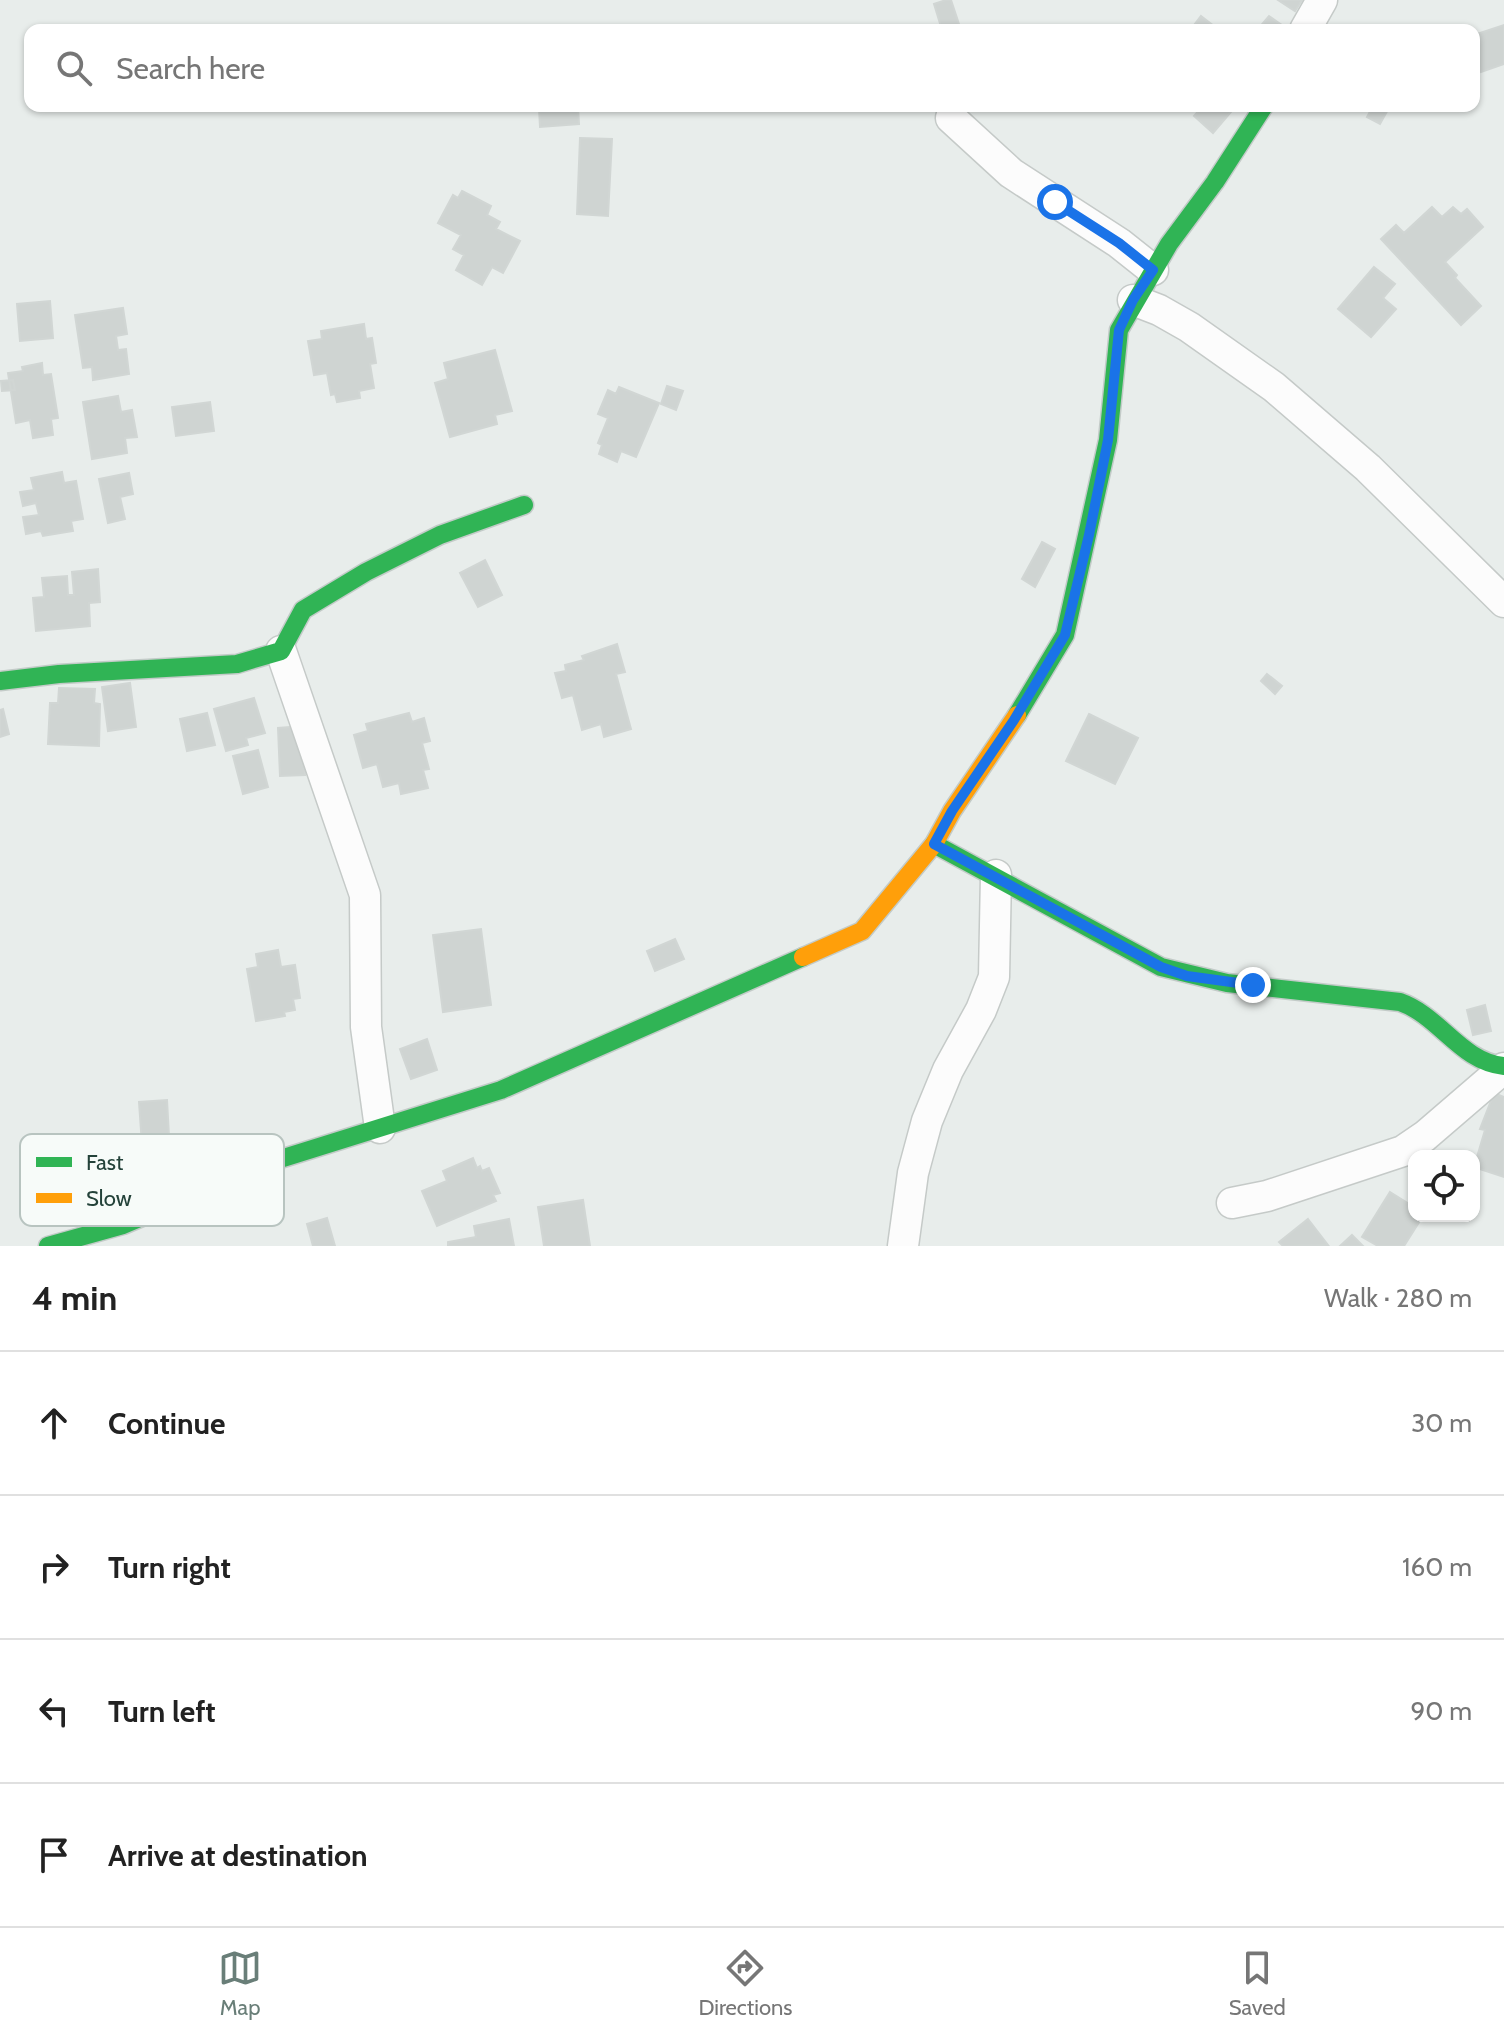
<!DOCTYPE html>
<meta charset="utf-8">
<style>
body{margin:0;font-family:Cabin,sans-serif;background:#f6f6f6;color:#222}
.controls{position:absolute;right:24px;bottom:24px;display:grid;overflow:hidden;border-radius:16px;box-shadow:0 2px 6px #0004}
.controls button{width:72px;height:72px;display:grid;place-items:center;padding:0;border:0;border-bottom:2px solid #e0e0e0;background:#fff;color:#222;font:40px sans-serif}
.stop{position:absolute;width:24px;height:24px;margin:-18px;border:6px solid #1a73e8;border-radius:50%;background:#fff}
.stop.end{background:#1a73e8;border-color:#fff;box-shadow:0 2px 8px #0008}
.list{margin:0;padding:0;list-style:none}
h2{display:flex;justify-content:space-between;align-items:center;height:104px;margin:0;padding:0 32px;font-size:34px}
h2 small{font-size:26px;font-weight:400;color:#767676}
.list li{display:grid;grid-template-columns:52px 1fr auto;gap:24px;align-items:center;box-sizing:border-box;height:144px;padding:0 32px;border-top:2px solid #e0e0e0}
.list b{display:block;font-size:30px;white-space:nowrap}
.list em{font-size:26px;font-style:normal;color:#767676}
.icon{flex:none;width:44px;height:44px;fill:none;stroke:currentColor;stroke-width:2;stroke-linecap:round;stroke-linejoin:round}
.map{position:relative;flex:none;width:1504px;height:1246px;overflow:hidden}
.search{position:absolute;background:#fff;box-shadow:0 2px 6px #0004;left:24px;right:24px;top:24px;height:88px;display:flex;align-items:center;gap:20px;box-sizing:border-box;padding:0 28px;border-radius:16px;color:#767676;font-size:30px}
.sheet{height:680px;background:#fff}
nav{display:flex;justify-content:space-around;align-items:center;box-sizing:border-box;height:112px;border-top:2px solid #e0e0e0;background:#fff;font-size:22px;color:#767676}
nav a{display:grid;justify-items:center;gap:4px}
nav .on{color:#697e78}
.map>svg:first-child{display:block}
.building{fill:#cfd4d2;stroke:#d1d6d4;stroke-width:2}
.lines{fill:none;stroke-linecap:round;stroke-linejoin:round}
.street-casing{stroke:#c5cac8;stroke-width:33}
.fast-casing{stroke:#c3cbc8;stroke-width:21}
.slow-casing{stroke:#c3cbc8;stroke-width:21}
.street{stroke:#fcfcfc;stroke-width:30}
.fast{stroke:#30b455;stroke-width:18}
.slow{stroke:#ff9f0a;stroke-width:18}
.route{stroke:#1a73e8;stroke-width:10}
.key{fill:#f7fbf9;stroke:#b8c4c0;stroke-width:2}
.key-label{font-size:22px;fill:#24423a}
</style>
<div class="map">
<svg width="1504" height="1246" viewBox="0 0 1504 1246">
<rect width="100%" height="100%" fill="#e8edeb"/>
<path class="building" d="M946,0h5l9,27 -9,3h-9l-8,-26z
M1278,0h24l-7,11z
M1201,16l18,14 -28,-1z
M1269,16l17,12 -29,2z
M1504,25v39l-23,8 -7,-19v-18z
M578,106l1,18 -39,3 -1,-19z
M1203,106h33l-23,27 -19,-17z
M1373,106h17l-10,18 -13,-7z
M580,138l32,1 -4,77 -31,-2z
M462,191l29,15 -4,9 13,7 -4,7 24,12 -17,32 -11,-6 -10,18 -26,-15 8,-15 -11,-6 8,-14 -23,-12 15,-28 5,3z
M1432,207l10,10 11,-10 8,7 6,-5 16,18 -38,35 12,13 -2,3 26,28 -20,19 -80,-86 15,-14 8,8z
M1374,267l21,17 -12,14 13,11 -25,28 -33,-28z
M50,301l3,37 -33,3 -3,-37z
M123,308l4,26 -11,2 2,14 8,-1 3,25 -36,6 -1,-13 -9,1 -8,-53z
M364,324l2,15 6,-1 4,25 -6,1 4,24 -15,3 1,7 -23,4 -2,-8 -4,1 -4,-22 -13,2 -6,-34 14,-2 -1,-8z
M495,350l17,61 -17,4 2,9 -47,13 -15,-54 13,-4 -4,-16z
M42,363l1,12 8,-1 7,44 -7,1 2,16 -20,3 -3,-18 -14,3 -8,-50 15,-2 -1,-4z
M13,380l2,10 -13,1 -1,-10z
M667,386l16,5 -7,19 -15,-6z
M619,387l40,16 -23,54 -15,-6 -4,11 -18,-8 3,-9 -4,-2 10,-25 -10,-4 10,-24 8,4z
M118,396l3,16 11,-2 5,27 -12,1 2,15 -35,6 -9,-57z
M210,402l4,29 -38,5 -4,-29z
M62,472l2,11 12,-2 7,38 -12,2 2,10 -30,5 -2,-5 -15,3 -3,-17 16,-2 -3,-12 -13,3 -3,-14 14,-2 -3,-12z
M129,473l4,21 -13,3 5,22 -17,4 -9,-44z
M1042,542l13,7 -20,38 -13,-8z
M485,560l17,35 -24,12 -18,-34z
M98,569l2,33 -11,1 1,23 -54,5 -3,-33 11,-1 -2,-19 25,-2 1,19h6l-2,-23z
M617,644l8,28 -9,2 15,55 -27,8 -3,-13 -19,6 -9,-35 -11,3 -7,-25 11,-2 -1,-6 19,-5 -2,-4z
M1267,674l15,12 -7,8 -14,-13z
M130,683l6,44 -28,4 -6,-44z
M59,688l36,1 -1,14 6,1 -1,42 -51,-2 2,-41h8z
M254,698l11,35 -19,5 2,7 -22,6 -12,-42z
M3,709l6,25 -9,3v-27z
M207,713l8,32 -28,6 -7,-32z
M409,713l3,9 12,-4 6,23 -8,2 7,26 -6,1 5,18 -27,6 -2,-11 -16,4 -6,-23 -14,4 -9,-33 14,-4 -2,-7z
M1089,714l49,24 -23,46 -49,-23z
M303,726l2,49 -25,1 -2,-48z
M258,750l10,37 -25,7 -10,-38z
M481,929l10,76 -48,7 -10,-77z
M675,939l9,20 -29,12 -8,-20z
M278,950l3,17 14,-2 5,33 -7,1 2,11 -11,2 1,4 -29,5 -9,-52 11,-2 -2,-13z
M1485,1005l6,26 -18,4 -6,-25z
M427,1039l10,31 -26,9 -11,-30z
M1494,1093l10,4v80l-30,-10 11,-37 -5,-1z
M167,1100l4,72 -27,2 -5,-72z
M473,1158l4,10 3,-2 2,5 7,-3 11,25 -7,2 3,6 -59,25 -15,-35 25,-10 -4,-10z
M1390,1192l24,15v9h9l-19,30h-26l-16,-9z
M583,1200l7,46h-46l-6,-39z
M327,1218l8,28h-22l-6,-22z
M509,1219l5,27h-66v-4l28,-5 -2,-11z
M1308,1219l20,26 -45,1 -4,-4z
M1352,1235l11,11h-23z"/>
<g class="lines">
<defs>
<path id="street" d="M1305,30l17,-30
M951,118l60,55 108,70 34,27
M1133,300l26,10 30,17 85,60 94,81 136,134
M281,651l84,244 1,132 14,101
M1232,1203l35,-7 136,-45 22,-15 79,-68
M903,1246l10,-73 14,-52 21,-51 33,-60 13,-33 2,-102"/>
<path id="fast" d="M0,681l59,-7 178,-10 44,-13 22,-41 63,-38 74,-37 84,-30
M1017,715l48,-80 43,-195 11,-110 50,-86 46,-62 49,-76
M934,844l227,123 66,16 173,19c40,14 61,60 104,64
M48,1246l75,-21 154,-65 224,-70 302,-133"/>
<path id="slow" d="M803,957l59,-26 72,-87 18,-33 65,-96"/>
</defs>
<use href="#street" class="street-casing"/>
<use href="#fast" class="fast-casing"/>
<use href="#slow" class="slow-casing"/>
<use href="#street" class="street"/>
<use href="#fast" class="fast"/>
<use href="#slow" class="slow"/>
</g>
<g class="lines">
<path class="route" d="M1055,202l64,41 34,27 -20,30 -14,30 -11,110 -19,95 -24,100 -51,85 -62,91 -18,33 227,123 26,9 66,9"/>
</g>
<rect x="20" y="1134" width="264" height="92" rx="12" class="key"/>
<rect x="36" y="1157" width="36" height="10" fill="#30b455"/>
<rect x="36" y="1193" width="36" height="10" fill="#ff9f0a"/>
<g class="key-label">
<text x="86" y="1170">Fast</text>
<text x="86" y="1206">Slow</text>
</g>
</svg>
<div class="controls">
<button><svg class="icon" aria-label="locate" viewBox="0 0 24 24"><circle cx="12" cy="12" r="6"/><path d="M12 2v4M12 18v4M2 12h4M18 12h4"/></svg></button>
</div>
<div class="stop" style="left:1055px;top:202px"></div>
<div class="stop end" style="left:1253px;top:985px"></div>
<div class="search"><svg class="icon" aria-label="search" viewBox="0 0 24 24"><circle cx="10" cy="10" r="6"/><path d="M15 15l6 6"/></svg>Search here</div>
</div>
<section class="sheet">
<h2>4 min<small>Walk · 280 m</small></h2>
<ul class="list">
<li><svg class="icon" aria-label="ahead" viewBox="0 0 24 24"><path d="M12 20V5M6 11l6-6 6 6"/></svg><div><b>Continue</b></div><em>30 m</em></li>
<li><svg class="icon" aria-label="right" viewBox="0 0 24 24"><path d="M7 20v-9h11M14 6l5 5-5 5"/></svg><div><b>Turn right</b></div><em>160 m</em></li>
<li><svg class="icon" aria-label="left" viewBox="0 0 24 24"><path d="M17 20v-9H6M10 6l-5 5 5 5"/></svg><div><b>Turn left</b></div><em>90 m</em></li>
<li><svg class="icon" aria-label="arrive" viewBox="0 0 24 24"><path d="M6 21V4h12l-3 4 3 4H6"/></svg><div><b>Arrive at destination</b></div></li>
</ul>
</section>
<nav>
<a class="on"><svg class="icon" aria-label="map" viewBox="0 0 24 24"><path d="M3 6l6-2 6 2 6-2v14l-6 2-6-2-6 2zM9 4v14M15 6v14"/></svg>Map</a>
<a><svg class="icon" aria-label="directions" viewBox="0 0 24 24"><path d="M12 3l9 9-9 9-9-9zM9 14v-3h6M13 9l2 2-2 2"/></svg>Directions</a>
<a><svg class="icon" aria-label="saved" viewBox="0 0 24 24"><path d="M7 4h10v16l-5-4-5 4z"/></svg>Saved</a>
</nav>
